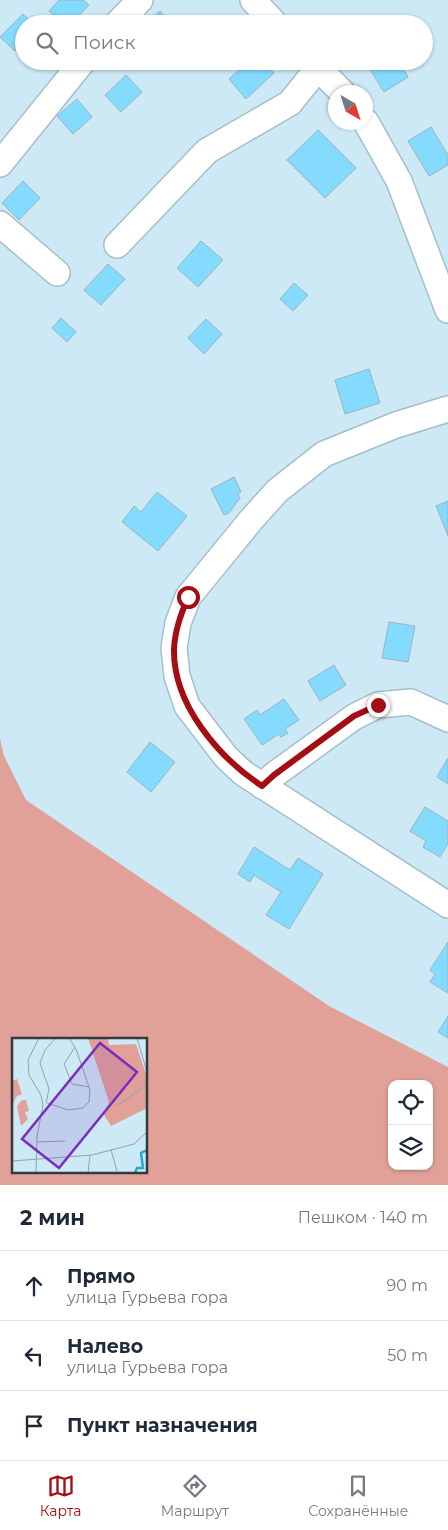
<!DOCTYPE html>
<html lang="ru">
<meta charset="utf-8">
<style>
body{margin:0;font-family:Montserrat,sans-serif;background:#f6f6f7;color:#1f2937}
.controls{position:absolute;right:15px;bottom:15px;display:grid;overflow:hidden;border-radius:10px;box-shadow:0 1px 4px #0004}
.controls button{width:45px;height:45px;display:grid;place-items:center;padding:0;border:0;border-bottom:1px solid #e0e1e3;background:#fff;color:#1f2937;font:25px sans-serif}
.compass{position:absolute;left:328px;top:85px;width:45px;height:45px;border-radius:50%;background:#fff;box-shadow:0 1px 4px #0004;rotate:141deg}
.stop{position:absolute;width:15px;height:15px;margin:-11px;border:4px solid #a40d12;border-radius:50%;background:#fff}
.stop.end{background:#a40d12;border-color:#fff;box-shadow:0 1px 5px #0008}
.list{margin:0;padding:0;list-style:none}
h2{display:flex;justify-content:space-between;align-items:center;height:65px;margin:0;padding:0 20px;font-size:21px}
h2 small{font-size:16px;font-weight:400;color:#747a83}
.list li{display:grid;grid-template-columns:32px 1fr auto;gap:15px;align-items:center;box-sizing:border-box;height:70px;padding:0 20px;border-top:1px solid #e0e1e3}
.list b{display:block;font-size:19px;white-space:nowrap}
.list p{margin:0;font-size:16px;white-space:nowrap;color:#747a83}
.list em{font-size:16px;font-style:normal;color:#747a83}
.icon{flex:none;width:28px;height:28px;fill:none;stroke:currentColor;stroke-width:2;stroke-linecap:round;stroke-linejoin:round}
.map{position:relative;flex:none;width:448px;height:1185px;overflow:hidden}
.search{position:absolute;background:#fff;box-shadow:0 1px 4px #0004;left:15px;right:15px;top:15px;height:55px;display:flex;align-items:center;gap:12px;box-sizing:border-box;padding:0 18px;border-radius:28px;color:#747a83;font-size:19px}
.sheet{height:275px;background:#fff}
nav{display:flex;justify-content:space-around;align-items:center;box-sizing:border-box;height:70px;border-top:1px solid #e0e1e3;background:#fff;font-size:14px;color:#747a83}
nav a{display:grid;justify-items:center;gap:2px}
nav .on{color:#a40d12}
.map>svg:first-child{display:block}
.green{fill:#e2a198;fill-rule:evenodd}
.building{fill:#84dbfd;stroke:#99b4c0}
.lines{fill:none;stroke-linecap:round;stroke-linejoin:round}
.minor-casing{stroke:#a4bfcb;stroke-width:28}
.minor{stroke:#fff;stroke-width:25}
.route{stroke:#a40d12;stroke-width:6}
.inset-river{fill:none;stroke:#27a7d1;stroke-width:2.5}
.inset-road{fill:none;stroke:#8ea3ad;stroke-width:1}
.view{fill:#7b2cbf;fill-opacity:0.15;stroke:#7b2cbf;stroke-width:2.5}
.inset-edge{fill:none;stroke:#303b40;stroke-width:2.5}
</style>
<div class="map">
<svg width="448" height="1185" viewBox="0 0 448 1185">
<rect width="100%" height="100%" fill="#cde9f5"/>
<path class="green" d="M0,739l4,17 22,44 303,206 119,61v118h-448zM14,1039h132v132h-132zM392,1084h37v82h-37z"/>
<path class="building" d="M59,0h24l6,5 -18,19h-9l-13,-13z
M160,11l11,13h-26z
M23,14l10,10h-9v23l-2,-2 -7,6 -15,-14z
M249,61h14l11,12 -28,26 -17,-20z
M376,61h23l9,16 -24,15 -16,-26z
M126,75l16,17 -21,20 -16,-17z
M77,99l15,18 -19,17 -16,-18z
M431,127l17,28v10l-19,11 -21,-35z
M318,130l38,38 -31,30 -38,-38z
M23,181l17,17 -21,22 -17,-17z
M201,241l22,19 -25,27 -21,-19z
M108,264l17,15 -24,26 -17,-15z
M294,283l14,12 -15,16 -13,-12z
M61,318l15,14 -9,10 -15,-14z
M206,319l16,15 -18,20 -16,-16z
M369,369l11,34 -35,11 -10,-34z
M234,477l7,15 -3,2 2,4 -11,15 -5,2 -13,-26z
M157,492l30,24 -29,35 -36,-29 12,-16 7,6z
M448,501v35l-12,-30z
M389,622l26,4 -7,36 -26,-4z
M334,665l12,20 -26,16 -12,-20z
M284,699l15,21 -14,9 3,4 -7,4 -2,-3 -17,11 -18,-26 13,-9 3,5z
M150,742l25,20 -24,30 -24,-20z
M448,758v26l-11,-7z
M425,807l23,14v23l-8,13 -17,-10 3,-6 -16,-10z
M254,847l36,23 8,-12 25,16 -34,55 -23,-14 15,-23 -27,-17 -4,7 -12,-8z
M448,942v51l-18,-11 5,-8 -5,-4z
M448,1016v22l-10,-6z"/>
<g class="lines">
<defs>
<path id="minor" d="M253,0l22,24
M117,24l23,-24
M311,61l31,31
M366,122l33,59 49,129
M0,164l83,-103
M0,224l57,49
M117,245l90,-94 83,-48 28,-35
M448,409l-52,16 -72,29 -47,37 -26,29 -63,77 -10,26 -4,25 3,28 10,30 39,51 17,16 205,132
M262,786l12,-11 80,-58 24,-12 33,-3 37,17"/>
</defs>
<use href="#minor" class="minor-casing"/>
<use href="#minor" class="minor"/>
</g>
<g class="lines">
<path class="route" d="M188,597c-7,17 -13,33 -14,52 -1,55 44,108 88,137l12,-11 80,-59 24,-11"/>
</g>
<g transform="translate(12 1038)">
<rect width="135" height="135" fill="#cde9f5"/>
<path d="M76,0h20l1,7 27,-1 11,33v31l-36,18 -7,-11 5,-13zM5,41l5,15 -6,3 -4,10v-26zM10,62h4l3,11 -4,1 3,7 -7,7 -4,-20z" fill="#e2a198"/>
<path class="inset-river" d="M123,135l2,-5h6l-2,-15 6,-3"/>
<path class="inset-road" d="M125,0l10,34M63,9l-11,17 8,20 17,3M34,65l3,-14 -9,-26 5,-13 11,-12M35,65l21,7 15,-2 6,-6 1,-12 -14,-41 -7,-11M106,67l29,-20M25,104l28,-1M99,112l6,21M0,123l80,-6 42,-11 13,-12M24,135l1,-37 6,-31 -2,-10 -12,-20 -1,-15 11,-22M76,135l2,-18"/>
<path class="view" d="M88,5l37,29 -78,96 -37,-29z"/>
<rect width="135" height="135" class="inset-edge"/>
</g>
</svg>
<div class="controls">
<button><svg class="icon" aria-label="locate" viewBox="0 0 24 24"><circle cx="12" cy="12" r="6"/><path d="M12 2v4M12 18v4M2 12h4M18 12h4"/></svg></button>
<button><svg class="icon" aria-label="layers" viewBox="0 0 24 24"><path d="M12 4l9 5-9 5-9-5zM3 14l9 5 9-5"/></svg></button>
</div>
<svg class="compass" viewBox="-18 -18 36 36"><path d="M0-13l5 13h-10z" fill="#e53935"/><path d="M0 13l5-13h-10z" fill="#747a83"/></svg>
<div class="stop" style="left:188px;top:597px"></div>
<div class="stop end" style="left:378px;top:705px"></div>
<div class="search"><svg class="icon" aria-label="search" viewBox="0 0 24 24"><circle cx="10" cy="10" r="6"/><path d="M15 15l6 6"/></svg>Поиск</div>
</div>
<section class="sheet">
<h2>2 мин<small>Пешком · 140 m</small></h2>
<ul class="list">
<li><svg class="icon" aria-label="ahead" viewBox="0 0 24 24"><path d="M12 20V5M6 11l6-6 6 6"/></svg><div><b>Прямо</b><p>улица Гурьева гора</p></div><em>90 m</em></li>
<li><svg class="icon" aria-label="left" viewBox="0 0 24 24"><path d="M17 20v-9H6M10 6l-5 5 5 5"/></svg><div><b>Налево</b><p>улица Гурьева гора</p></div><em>50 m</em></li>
<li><svg class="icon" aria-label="arrive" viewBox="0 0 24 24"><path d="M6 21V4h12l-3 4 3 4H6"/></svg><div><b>Пункт назначения</b></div></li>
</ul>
</section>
<nav>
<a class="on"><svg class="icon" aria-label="map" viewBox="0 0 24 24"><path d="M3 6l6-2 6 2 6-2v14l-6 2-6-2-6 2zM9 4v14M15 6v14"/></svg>Карта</a>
<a><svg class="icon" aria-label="directions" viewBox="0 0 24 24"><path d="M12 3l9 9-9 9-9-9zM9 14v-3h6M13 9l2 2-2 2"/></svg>Маршрут</a>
<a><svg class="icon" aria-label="saved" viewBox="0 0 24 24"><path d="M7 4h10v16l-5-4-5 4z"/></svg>Сохранённые</a>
</nav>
